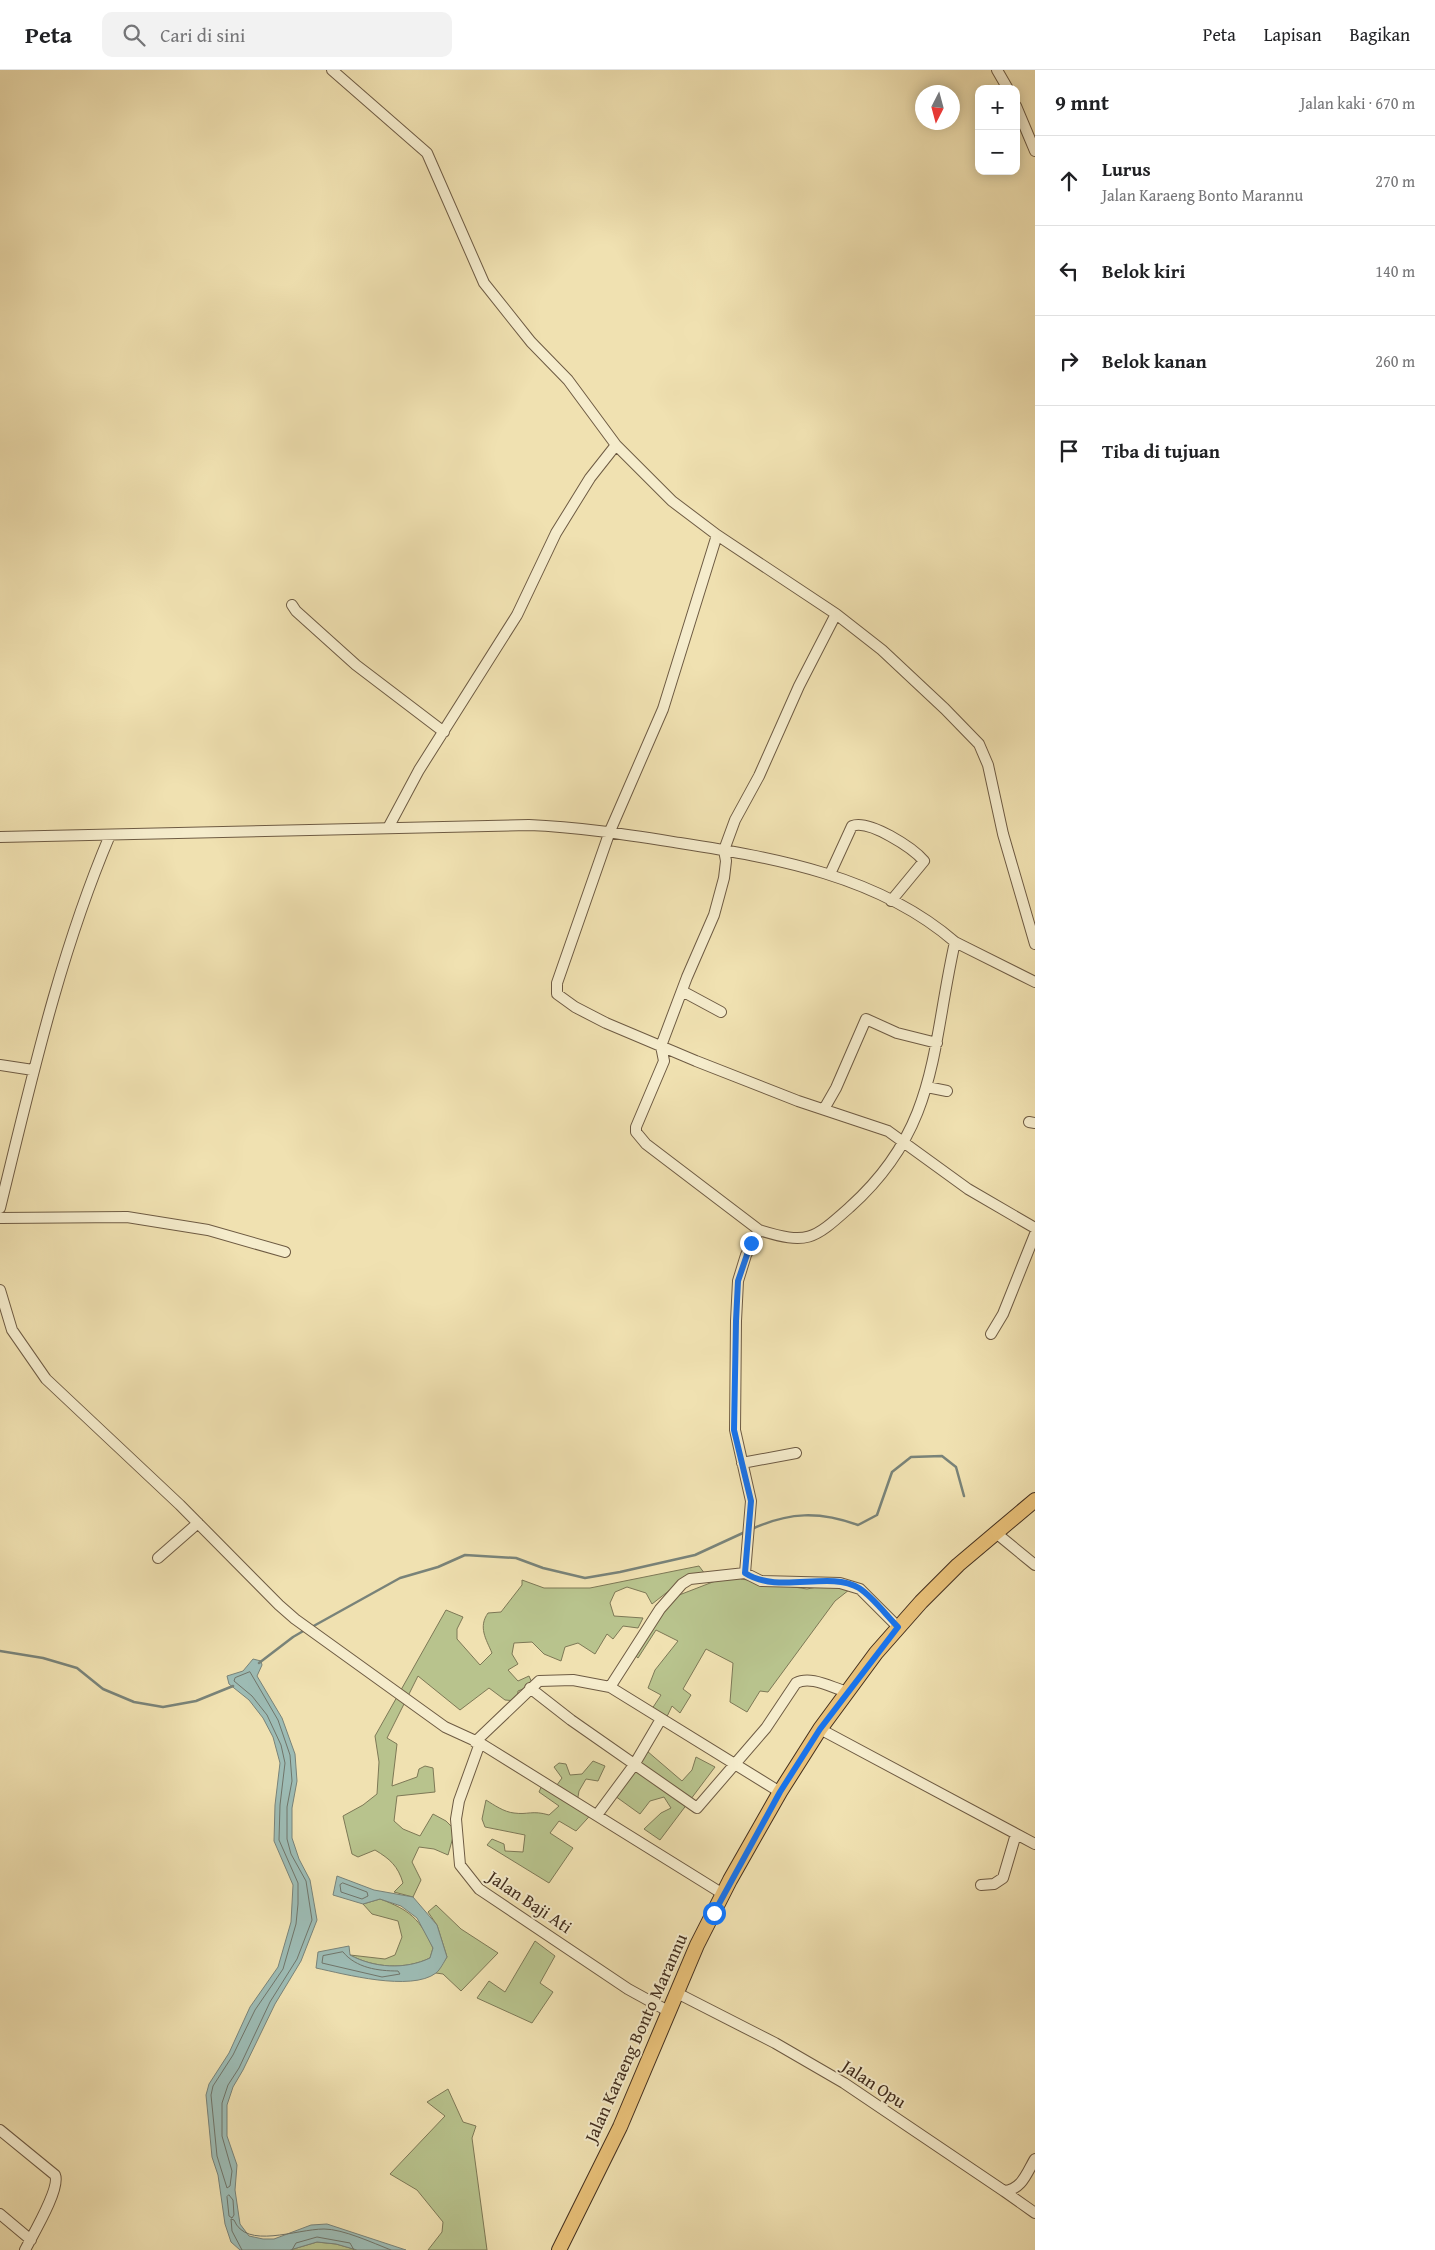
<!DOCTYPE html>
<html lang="id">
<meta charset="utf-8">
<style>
body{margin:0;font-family:"Gentium Book Plus",serif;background:#f2f2f2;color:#202124}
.controls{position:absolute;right:15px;top:15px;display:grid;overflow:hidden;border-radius:10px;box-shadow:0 2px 12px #0003}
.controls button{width:45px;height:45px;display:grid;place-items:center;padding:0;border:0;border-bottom:1px solid #e0e0e0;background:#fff;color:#202124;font:25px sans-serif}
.compass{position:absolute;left:915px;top:15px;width:45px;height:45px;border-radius:50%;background:#fff;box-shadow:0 2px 12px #0003;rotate:186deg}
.stop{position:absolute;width:15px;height:15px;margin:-11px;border:4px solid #1a73e8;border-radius:50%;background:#fff}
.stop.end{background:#1a73e8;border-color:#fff;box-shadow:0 1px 5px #0008}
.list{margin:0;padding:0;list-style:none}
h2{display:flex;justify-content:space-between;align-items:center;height:65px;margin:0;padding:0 20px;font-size:21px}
h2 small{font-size:16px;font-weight:400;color:#757577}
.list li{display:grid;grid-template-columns:32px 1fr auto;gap:15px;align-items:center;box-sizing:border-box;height:90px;padding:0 20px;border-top:1px solid #e0e0e0}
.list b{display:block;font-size:19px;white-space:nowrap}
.list p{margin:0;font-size:16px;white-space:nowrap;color:#757577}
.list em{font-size:16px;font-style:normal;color:#757577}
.icon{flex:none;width:28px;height:28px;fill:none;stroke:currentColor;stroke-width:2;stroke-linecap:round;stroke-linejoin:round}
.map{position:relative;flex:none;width:1035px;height:2180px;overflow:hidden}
header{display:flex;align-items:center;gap:30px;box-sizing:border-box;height:70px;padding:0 25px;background:#fff;border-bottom:1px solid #e0e0e0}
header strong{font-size:24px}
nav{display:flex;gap:28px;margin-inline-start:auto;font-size:18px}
.search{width:350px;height:45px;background:#f2f2f2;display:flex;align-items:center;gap:12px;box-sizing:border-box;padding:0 18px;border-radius:10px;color:#757577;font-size:19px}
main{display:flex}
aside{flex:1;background:#fff}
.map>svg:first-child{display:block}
.green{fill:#b8c38d;stroke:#7d7856}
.water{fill:#9dbcb5;stroke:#798379}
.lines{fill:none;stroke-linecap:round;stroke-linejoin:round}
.shore{stroke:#70756a;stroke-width:1}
.stream{stroke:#798379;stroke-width:2.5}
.minor-casing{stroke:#6e5b43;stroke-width:12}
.major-casing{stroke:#422e1e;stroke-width:16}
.minor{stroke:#f5eccc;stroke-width:10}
.major{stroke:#e8c078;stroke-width:14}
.route{stroke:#1a73e8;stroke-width:6}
.labels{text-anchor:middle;stroke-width:4;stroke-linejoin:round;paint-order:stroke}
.street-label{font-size:18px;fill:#422e1e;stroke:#f5eccc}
</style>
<header>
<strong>Peta</strong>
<div class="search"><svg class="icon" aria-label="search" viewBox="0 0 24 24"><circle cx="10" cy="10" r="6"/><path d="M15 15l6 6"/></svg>Cari di sini</div>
<nav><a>Peta</a><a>Lapisan</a><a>Bagikan</a></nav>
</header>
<main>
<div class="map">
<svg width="1035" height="2180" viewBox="0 0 1035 2180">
<rect width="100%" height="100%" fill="#f0e1b1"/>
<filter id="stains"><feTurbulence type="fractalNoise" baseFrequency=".004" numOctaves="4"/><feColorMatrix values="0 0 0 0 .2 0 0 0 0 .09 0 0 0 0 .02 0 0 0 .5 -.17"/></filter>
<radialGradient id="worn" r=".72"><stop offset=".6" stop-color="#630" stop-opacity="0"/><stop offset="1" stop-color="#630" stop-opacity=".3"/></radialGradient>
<path class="green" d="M699,1496l6,8 -30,12 -23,18 -6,-11 -19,-6 -12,5 -5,11 4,13 29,2 -5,10 -15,-2 -10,13 -6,-5 -12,20 -17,-11 -13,4 -4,14 -17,-7 -12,-12 -18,1 -2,11 6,10 -10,6 10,11 11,-5 4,9 -15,6 -1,10 -12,-1 -16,-12 -29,22 -42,-34 -31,62 10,6 -5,42 25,-9 2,-8 6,-3 8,2 2,24 -38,4 -3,25 9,8 17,7 13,-22 13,7 9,9 -7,25 -14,-6 -15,-2 -7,15 9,18 -8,17 -19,-5 9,-9c-5,-17 -13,-24 -28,-33l-17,7 -6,-3 -9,-38 20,-11 14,-11 2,-32 -4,-26 71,-126 17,7 -6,12v10l23,26 12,-12c-6,-14 -14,-26 -4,-40l13,-1 21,-27v-5l22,8h46z
M736,1503l5,6 66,10 25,-5 22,2 -19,15 -67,91 -8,-1 -13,21 -17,-10 3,-39 -27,-14 -23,40 8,6 -11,18 -8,-7 -9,19 -15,-10 13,-20 -13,-7 7,-18 23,-29 -22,-11 -18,28 -7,-6 43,-55z
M647,1681l35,30 10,-11 4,-13 19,10 -55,73 -16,-11 17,-16 10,-5 -7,-11 -14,4 -10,13 -25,-18z
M593,1691l12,5 -7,15 -12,-2 -7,12 -3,17 13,2 8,-2 -21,23 -17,-10 -9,12 23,15 -24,35 -62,-38 5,-6 12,5 1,7 18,1 2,-17 -40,-8 -3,-8 4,-19c8,5 18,12 28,13 14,2 18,-3 35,2l10,-9 -20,-14 4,-9 11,6 8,-11 -8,-11 5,-4 7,1 4,11 12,-1z
M380,1829c30,11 40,20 53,49l-3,10c-25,12 -56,10 -80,-3l35,4 10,-4 7,-18 -4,-16 -26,-7 -9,-10z
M436,1835l25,24 37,24 -37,38 -18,-17 -7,-1 11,-16 -10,-32 -9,-13z
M535,1871l20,15 -15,27 13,9 -21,31 -55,-25 12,-17 16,11z
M448,2019l15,33 13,4 -4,12 15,112h-59l14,-18 1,-10 -26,-32 -27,-16 55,-58 -18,-14z
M317,2172l19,2 21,6h-67z"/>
<path class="water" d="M253,1589l8,2 1,4 -5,11 25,42 13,36 2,27 -5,27v30l7,21 11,21 7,40 -16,41 -26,43 -32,66 -10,17 -6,18v31l10,29 -2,25 5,34 9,12 14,3h11l37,-14 16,-1 79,26h-49l-21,-6 -19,-2 -27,8h-50l-9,-8 -6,-18 -7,-49 -6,-18 -6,-62 3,-11 20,-31 21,-46 28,-40 13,-45 2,-37 -19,-44 1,-36 5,-42 -7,-26 -10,-19 -14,-18 -20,-16 -2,-8 16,-5z
M337,1806l37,14 39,7 24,28 10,32c-3,5 -7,13 -11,16 -25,19 -92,1 -120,-5l2,-16 31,-6 1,9c24,13 55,15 80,3l3,-10 -16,-30 -16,-12 -21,-7 -17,5 -30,-9z"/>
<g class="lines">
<path class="shore" d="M250,1602l28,48 12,35 2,26 -5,26v32l4,15 15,27 6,39 -15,39 -27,43 -31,66 -11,17 -6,18v33l10,35 -2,15 -3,2 -10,-32 -6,-61 2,-9 20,-31 22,-45 28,-41 13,-45 2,-20v-21l-19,-43 1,-35 5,-42 -4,-18 -14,-30 -15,-19 -18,-15 1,-3z
M343,1813l24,9 1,4 -6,3 -21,-7 -1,-7z
M343,1882c13,16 35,19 55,19l2,3 -18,3 -60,-14 1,-7z
M229,2125l4,5 1,15 -2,3 -3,-2 -2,-19z
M242,2180l-10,-19 -1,-12 3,1c12,30 62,9 90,9 19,0 49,14 67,21
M292,2180l4,-7 21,-6 33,6 4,7"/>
<path class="stream" d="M752,1459c37,-17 67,-18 106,-4l19,-10 15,-43 19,-15 31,-1 14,11 8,29
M310,1558l90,-50 38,-11 27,-12 51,3 27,10 42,10 35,-6 75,-17 50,-23
M0,1581l43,7 34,10 26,21 31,13 29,5 33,-6 37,-15
M259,1593l34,-26 12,-7"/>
<defs>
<path id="minor" d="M332,0l95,83 57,130 47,59 37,38 48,65 -26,33 -34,55 -39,82 -98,155 -31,58
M997,0l11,19
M1016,36l19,45
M616,375l56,56 45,34 119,79 46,36 63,59 34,35 9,21 15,69 32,110
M717,465l-54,174 -53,122 -53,152v11l18,13 31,16 90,38 102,40 90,30 80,58 67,39
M292,535l4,6 60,54 88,67
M0,767l529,-12c51,2 100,10 151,18 96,15 199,33 275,99l80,40
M830,804l22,-48c17,-7 61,22 72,35l-33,40
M682,921l39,21
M0,995l33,5
M927,1017l20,4
M824,1039l12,-21 30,-69 31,14 40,10
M1029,1052l6,1
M0,1138c31,-126 59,-253 110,-373
M0,1148l127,-1 81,13 77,22
M759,1160c49,15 54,10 91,-23 89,-80 81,-159 105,-265
M0,1220l12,40 34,49 134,126 99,100 16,14 150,108 35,16 243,151
M991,1264l12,-20 32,-80
M742,1393l54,-10
M996,1463l39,32
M158,1488l40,-35
M745,1503l6,-72 -16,-71 1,-109 2,-40 8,-26 13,-25 -113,-86 -10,-12v-5l28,-66 -3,-15 26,-69 27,-62 10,-37 2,-17 -2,-11 11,-30 24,-44 40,-90 37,-72
M610,1617l170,105
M530,1618l41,32 126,88 69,-80 30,-45c15,-8 36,5 52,9
M820,1659l215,115
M475,1672l64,-61 34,-1 37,7 50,-78 22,-25 8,-5 55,-6 16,8 79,2 20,6 38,38
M480,1673l-21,58 -3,18 4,46 19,24 149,100 40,22
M597,1745l37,-50 27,-46
M981,1815l13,-1 9,-6 13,-44
M677,1923l98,50 69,40 160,108c18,-1 23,-19 31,-32
M0,2060l55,45c6,13 -23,61 -30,75
M1004,2121l31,22
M0,2144l31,26"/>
<path id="major" d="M559,2180l61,-123 77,-182 33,-65 50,-88 40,-63 56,-76 45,-51 37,-37 77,-65"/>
</defs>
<use href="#minor" class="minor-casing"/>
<use href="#major" class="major-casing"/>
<use href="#minor" class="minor"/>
<use href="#major" class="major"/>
</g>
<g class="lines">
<path class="route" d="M714,1843l66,-121 40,-63 78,-102c-12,-12 -25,-30 -39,-39 -31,-18 -80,7 -114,-15l6,-72 -17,-71 2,-109 2,-40 13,-38"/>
</g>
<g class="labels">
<g class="street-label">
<text transform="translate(530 1832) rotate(34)" y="6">Jalan Baji Ati</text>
<text transform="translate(636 1968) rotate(-66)" y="6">Jalan Karaeng Bonto Marannu</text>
<text transform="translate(874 2014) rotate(33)" y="6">Jalan Opu</text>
</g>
</g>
<rect width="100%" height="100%" filter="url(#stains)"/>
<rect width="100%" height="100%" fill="url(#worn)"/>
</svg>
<div class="controls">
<button>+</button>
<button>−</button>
</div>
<svg class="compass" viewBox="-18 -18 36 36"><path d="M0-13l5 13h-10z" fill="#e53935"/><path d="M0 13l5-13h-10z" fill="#757577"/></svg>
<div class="stop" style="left:714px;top:1843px"></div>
<div class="stop end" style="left:751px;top:1173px"></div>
</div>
<aside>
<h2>9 mnt<small>Jalan kaki · 670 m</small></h2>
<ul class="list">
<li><svg class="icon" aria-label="ahead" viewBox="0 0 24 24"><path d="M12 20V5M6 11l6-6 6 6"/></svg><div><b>Lurus</b><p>Jalan Karaeng Bonto Marannu</p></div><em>270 m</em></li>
<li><svg class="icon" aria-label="left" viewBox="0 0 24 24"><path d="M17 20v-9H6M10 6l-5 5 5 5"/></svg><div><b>Belok kiri</b></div><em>140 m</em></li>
<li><svg class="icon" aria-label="right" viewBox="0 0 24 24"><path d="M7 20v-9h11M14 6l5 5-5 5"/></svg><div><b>Belok kanan</b></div><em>260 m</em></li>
<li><svg class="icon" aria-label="arrive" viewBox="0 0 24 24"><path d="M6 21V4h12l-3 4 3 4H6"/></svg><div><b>Tiba di tujuan</b></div></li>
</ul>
</aside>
</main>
